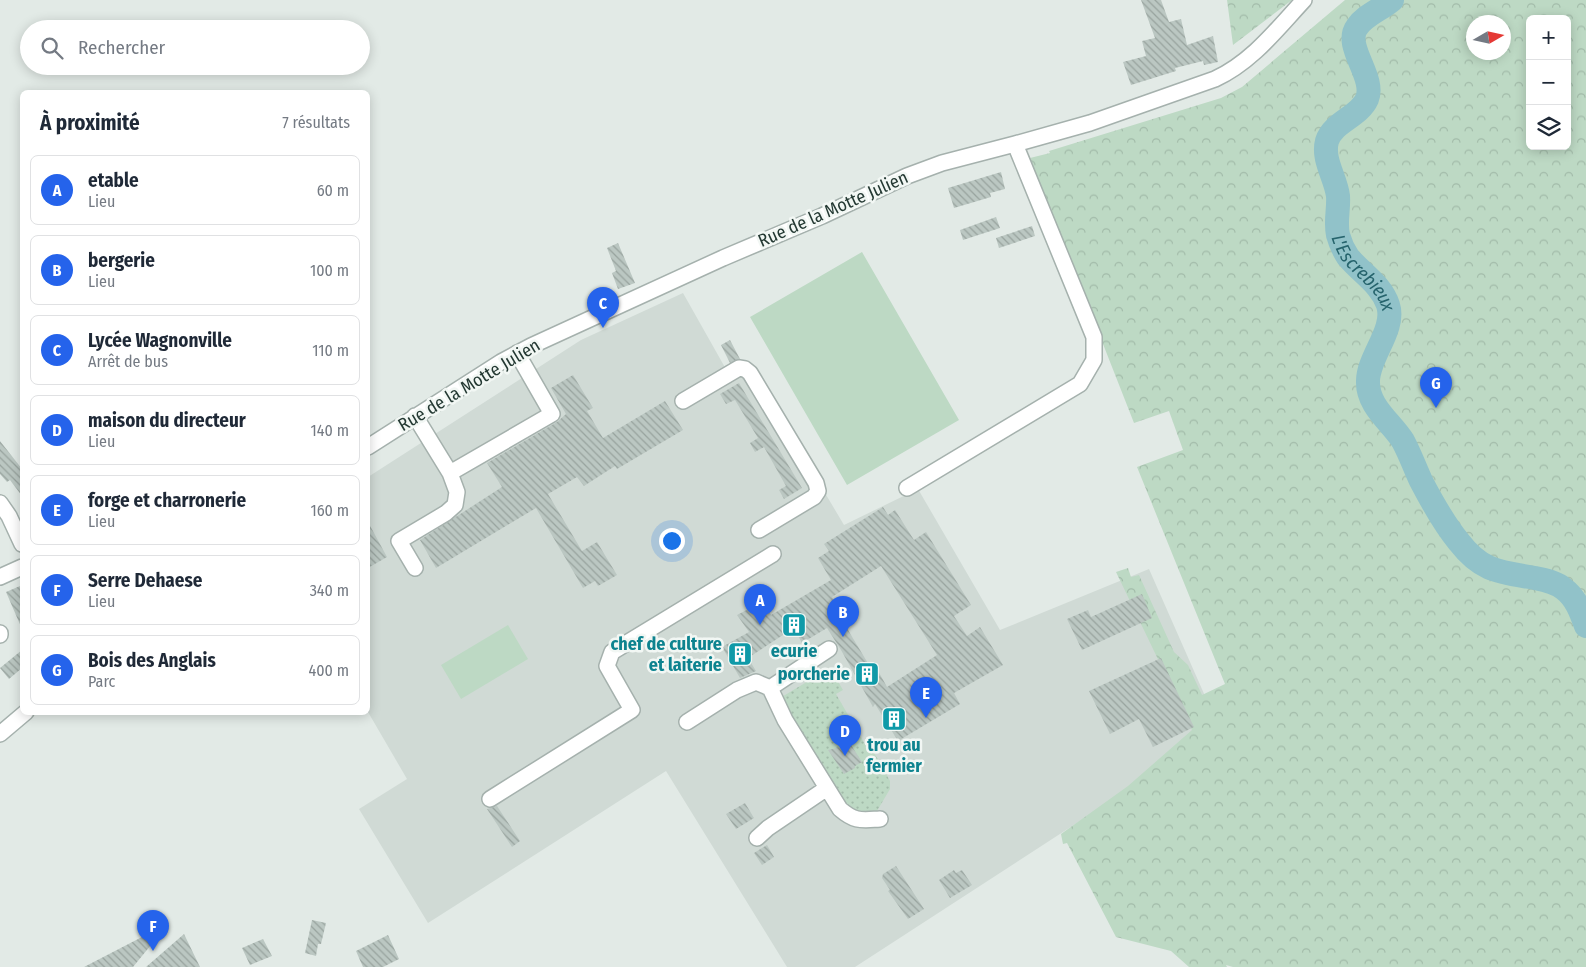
<!DOCTYPE html>
<html lang="fr">
<meta charset="utf-8">
<style>
body{margin:0;font-family:"Fira Sans Condensed",sans-serif;background:#f6f6f7;color:#1f2937}
.controls{position:absolute;right:15px;top:15px;display:grid;overflow:hidden;border-radius:8px;box-shadow:0 2px 12px #0003}
.controls button{width:45px;height:45px;display:grid;place-items:center;padding:0;border:0;border-bottom:1px solid #e0e1e3;background:#fff;color:#1f2937;font:25px sans-serif}
.compass{position:absolute;left:1466px;top:15px;width:45px;height:45px;border-radius:50%;background:#fff;box-shadow:0 2px 12px #0003;rotate:81deg}
.you{position:absolute;left:671px;top:540px;width:18px;height:18px;margin:-12px;border:4px solid #fff;border-radius:50%;background:#1a73e8;box-shadow:0 0 0 8px #1a73e833}
.badge{display:grid;place-items:center;width:32px;height:32px;border-radius:50%;background:#2563eb;color:#fff;font-size:16px;font-weight:700}
.pin{position:absolute;translate:-50% -41px;filter:drop-shadow(0 1px 2px #0008)}
.pin::after{content:'';position:absolute;top:26px;width:18px;height:15px;background:inherit;clip-path:polygon(0 0,100% 0,50% 100%)}
.list{margin:0;padding:0;list-style:none}
h2{display:flex;justify-content:space-between;align-items:center;height:65px;margin:0;padding:0 20px;font-size:21px}
h2 small{font-size:16px;font-weight:400;color:#747a83}
.list li{display:grid;grid-template-columns:32px 1fr auto;gap:15px;align-items:center;box-sizing:border-box;height:70px;margin:0 10px 10px;padding:0 10px;border:1px solid #e0e1e3;border-radius:8px}
.list b{display:block;font-size:19px;white-space:nowrap}
.list p{margin:0;font-size:16px;white-space:nowrap;color:#747a83}
.list em{font-size:16px;font-style:normal;color:#747a83}
.icon{flex:none;width:28px;height:28px;fill:none;stroke:currentColor;stroke-width:2;stroke-linecap:round;stroke-linejoin:round}
.map{position:relative;flex:none;width:1586px;height:967px;overflow:hidden}
.search{position:absolute;background:#fff;box-shadow:0 2px 12px #0003;left:20px;top:20px;width:350px;height:55px;display:flex;align-items:center;gap:12px;box-sizing:border-box;padding:0 18px;border-radius:28px;color:#747a83;font-size:19px}
.panel{position:absolute;background:#fff;box-shadow:0 2px 12px #0003;left:20px;top:90px;width:350px;height:625px;border-radius:8px}
.map>svg:first-child{display:block}
.built{fill:#d0dad5}
.grass{fill:url(#grass-dots)}
.forest{fill:url(#forest-crowns);fill-rule:evenodd}
.garden{fill:#bdd9c4}
.lines{fill:none;stroke-linecap:round;stroke-linejoin:round}
.river{stroke:#91c2c9;stroke-width:24}
.building{fill:url(#building-back-hatch);fill-rule:evenodd}
.minor-casing{stroke:#a5b1ad;stroke-width:18}
.minor{stroke:#fff;stroke-width:15}
.labels{text-anchor:middle;stroke-width:5;stroke-linejoin:round;paint-order:stroke}
.street-label{font-size:18px;fill:#243933;stroke:#f2f7f4}
.culture-label{font-size:18px;font-weight:bold;fill:#0d838f;stroke:#f2f7f4;text-anchor:end}
.water-label{font-size:19px;font-style:italic;fill:#26646d;stroke:#f2f7f4}
</style>
<div class="map">
<svg width="1586" height="967" viewBox="0 0 1586 967">
<defs>
<pattern id="grass-dots" width="8" height="8" patternUnits="userSpaceOnUse" patternTransform="scale(1.25)"><rect width="8" height="8" fill="#bdd9c4"/><path d="M2 2h.1M6 6h.1" fill="none" stroke="#a2bba9" stroke-width="1.8" stroke-linecap="round"/></pattern>
<pattern id="forest-crowns" width="20" height="18" patternUnits="userSpaceOnUse" patternTransform="scale(1.25)"><rect width="20" height="18" fill="#bdd9c4"/><path d="M2 6a3 3 0 1 1 6 0M12 15a3 3 0 1 1 6 0" fill="none" stroke="#a2bba9"/></pattern>
<pattern id="building-back-hatch" width="6" height="6" patternUnits="userSpaceOnUse" patternTransform="scale(1.25)"><rect width="6" height="6" fill="#bbc7c2"/><path d="M-1 5l2 2M0 0l6 6M5-1l2 2" fill="none" stroke="#98a39e"/></pattern>
</defs>
<rect width="100%" height="100%" fill="#e2eae6"/>
<path class="built" d="M683,293l44,78 19,-11 98,165 74,-36 82,141 149,-61 71,161 -365,237h-68l-121,-196 -238,152 -69,-114 48,-30 -39,-67v-235l213,-137z"/>
<path class="grass" d="M830,668l13,22 -7,4 33,57 3,-2 18,32v8l-13,22 -8,3 -20,-1 -69,-115z"/>
<path class="forest" d="M1227,0h65l-59,45z
M1345,0h241v967h-353l-7,-2 1,2h-38l-18,-16 -55,-14 -49,-94 -4,1 -2,-10 67,-48 64,-56 -76,-158 12,-4 3,9 8,-2 35,77 14,13 14,30 23,-11 -88,-217 46,-17 -14,-39 -35,12 -104,-265 20,-5 -1,-2 172,-53 21,-11zM1530,19h37v127h-37zM1474,22h30v30h-30z"/>
<path class="garden" d="M862,252l97,168 -112,65 -97,-168z
M508,625l20,34 -67,40 -20,-34z"/>
<g class="lines">
<path class="river" id="s1" d="M1392,0c-10,9 -27,15 -35,27 -14,19 19,50 10,72 -8,18 -34,23 -40,42 -5,19 9,37 11,55 1,13 -3,26 0,39 2,7 6,16 10,22 13,16 33,27 40,48 8,24 -20,52 -20,76 -1,25 23,41 35,60 7,13 12,27 18,40 11,21 23,43 38,61 23,30 41,30 76,36 10,2 21,4 29,11 12,9 17,23 22,37"/>
</g>
<path class="building" d="M1141,0h20l8,22 12,-3 6,26 26,-9 5,26 -14,3 -1,-4 -28,7 1,3 -45,14 -8,-23 23,-6 -4,-15 13,-3z
M1001,172l4,17 -15,4 1,4 -37,11 -6,-20z
M996,217l4,11 -37,12 -3,-10z
M1032,226l3,10 -36,12 -3,-10z
M618,243l17,40 -17,6 -6,-16 4,-2 -9,-23z
M730,340l10,19 -10,4 -9,-18z
M573,375l20,33 -6,3 16,27 62,-37 18,29 -66,39 -2,-3 -31,20 -7,-9 -29,17 34,57 15,-9 20,33 -19,11 -3,-5 -12,7 -47,-80 -100,60 -16,-28 82,-53 -15,-24 70,-41 9,-8 -15,-26z
M739,383l63,105 -18,11 -5,-9 7,-4 -22,-39 -9,5 -5,-9 8,-5 -23,-38 -9,4 -6,-10z
M0,441l22,28v27l-12,-16 -3,2 -7,-8z
M883,507l5,8 7,-5 19,30 12,-8 45,73 -17,11 13,20 13,-9 23,38 -49,28 6,11 -62,37 -23,-37 -2,3 -32,-57 -14,-22 -25,15 -7,-13 -12,5 -35,23 8,13 -16,7 -18,-31 27,-15 -12,-17 25,-13 9,13 60,-35 -13,-22 11,-7 -5,-7zM881,566l56,89 -50,32 -10,-18 -5,1 -30,-50 3,-1 -13,-22z
M368,522l19,35 -19,11z
M20,586l2,7v36l-16,-37z
M1142,594l10,24 -70,32 -15,-31 21,-9 3,7z
M22,650v18l-13,11 -9,-11z
M1161,658l33,69 -41,20 -14,-28 -29,15 -21,-43z
M851,745l11,17 -7,4v2l-11,6 -16,-24z
M745,803l9,15 -18,11 -10,-15z
M497,806l23,35 -8,6 -25,-38z
M767,845l7,12 -12,8 -8,-12z
M896,866l28,43 -16,10 -20,-28 2,-1 -8,-12 1,-4z
M954,870l2,3 6,-3 10,15 -22,13 -11,-18z
M312,920l14,3 -5,21h-3l-2,12 -11,-3z
M169,923l-36,44h-49z
M184,934l16,33h-54z
M388,935l11,24 -16,8h-20l-7,-16z
M263,939l9,17 -22,9 -8,-17z"/>
<g class="lines">
<defs>
<path id="minor" d="M683,401l56,-33 6,1 5,4 66,110 2,8 -4,6 -55,33
M415,416l35,57 102,-59 -35,-61
M368,447l133,-85 30,-16 192,-88 99,-42 85,-40 35,-13 73,-19 75,-21 125,-44c37,-17 62,-50 89,-79
M907,488l173,-104 14,-24v-23l-79,-193
M0,503l9,13 13,28
M415,568l-16,-27 47,-28 9,-8 2,-13 -7,-19
M0,577l22,-10
M0,633v2
M829,649l-59,39 15,32 55,89c15,13 21,11 40,10
M687,722l50,-32 19,-8 14,6
M0,734l26,-22
M490,799l142,-89 -25,-44 5,-14 161,-98
M757,838l11,-10 59,-40"/>
</defs>
<use href="#minor" class="minor-casing"/>
<use href="#minor" class="minor"/>
</g>
<defs>
<symbol id="building-square" viewBox="-11 -11 22 22"><rect x="-9" y="-9" width="18" height="18" rx="4" fill="#0f9aa8" stroke="#f2f7f4"/><path d="M-4-6H4V6H1V3H-1V6H-4ZM-2.5-4.3h1.7v1.8h-1.7ZM.8-4.3h1.7v1.8H.8ZM-2.5-1h1.7V.8h-1.7ZM.8-1h1.7V.8H.8Z" fill="#fff"/></symbol>
</defs>
<g fill-rule="evenodd">
<use href="#building-square" x="780" y="611" width="28" height="28"/>
<use href="#building-square" x="726" y="640" width="28" height="28"/>
<use href="#building-square" x="853" y="660" width="28" height="28"/>
<use href="#building-square" x="880" y="705" width="28" height="28"/>
</g>
<g class="labels">
<g class="street-label">
<text transform="translate(833 209) rotate(-24)" y="6">Rue de la Motte Julien</text>
<text transform="translate(469 385) rotate(-31)" y="6">Rue de la Motte Julien</text>
</g>
<g class="culture-label">
<text x="722" y="650">chef de culture<tspan x="722" dy="21">et laiterie</tspan></text>
<text x="794" y="657" text-anchor="middle">ecurie</text>
<text x="850" y="680">porcherie</text>
<text x="894" y="751" text-anchor="middle">trou au<tspan x="894" dy="21">fermier</tspan></text>
</g>
<g class="water-label">
<text dy="7" stroke="none"><textPath href="#s1" startOffset="321">L'Escrebieux</textPath></text>
</g>
</g>
</svg>
<div class="controls">
<button>+</button>
<button>−</button>
<button><svg class="icon" aria-label="layers" viewBox="0 0 24 24"><path d="M12 4l9 5-9 5-9-5zM3 14l9 5 9-5"/></svg></button>
</div>
<svg class="compass" viewBox="-18 -18 36 36"><path d="M0-13l5 13h-10z" fill="#e53935"/><path d="M0 13l5-13h-10z" fill="#747a83"/></svg>
<div class="you"></div>
<div class="pin badge" style="left:760px;top:625px">A</div>
<div class="pin badge" style="left:843px;top:637px">B</div>
<div class="pin badge" style="left:603px;top:328px">C</div>
<div class="pin badge" style="left:845px;top:756px">D</div>
<div class="pin badge" style="left:926px;top:718px">E</div>
<div class="pin badge" style="left:153px;top:951px">F</div>
<div class="pin badge" style="left:1436px;top:408px">G</div>
<div class="search"><svg class="icon" aria-label="search" viewBox="0 0 24 24"><circle cx="10" cy="10" r="6"/><path d="M15 15l6 6"/></svg>Rechercher</div>
<section class="panel">
<h2>À proximité<small>7 résultats</small></h2>
<ul class="list">
<li><span class="badge">A</span><div><b>etable</b><p>Lieu</p></div><em>60 m</em></li>
<li><span class="badge">B</span><div><b>bergerie</b><p>Lieu</p></div><em>100 m</em></li>
<li><span class="badge">C</span><div><b>Lycée Wagnonville</b><p>Arrêt de bus</p></div><em>110 m</em></li>
<li><span class="badge">D</span><div><b>maison du directeur</b><p>Lieu</p></div><em>140 m</em></li>
<li><span class="badge">E</span><div><b>forge et charronerie</b><p>Lieu</p></div><em>160 m</em></li>
<li><span class="badge">F</span><div><b>Serre Dehaese</b><p>Lieu</p></div><em>340 m</em></li>
<li><span class="badge">G</span><div><b>Bois des Anglais</b><p>Parc</p></div><em>400 m</em></li>
</ul>
</section>
</div>
